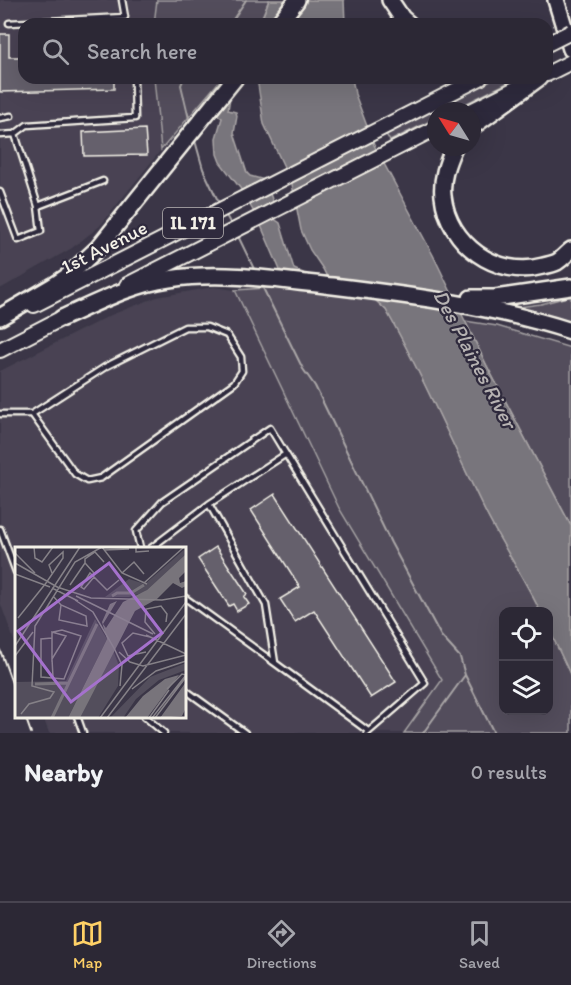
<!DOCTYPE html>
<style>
body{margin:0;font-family:Itim,sans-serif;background:#383441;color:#f1f3f6}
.controls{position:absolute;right:18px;bottom:18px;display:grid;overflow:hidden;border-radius:12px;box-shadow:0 6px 24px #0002}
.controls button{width:54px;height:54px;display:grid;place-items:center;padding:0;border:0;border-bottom:2px solid #484450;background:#2c2835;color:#f1f3f6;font:30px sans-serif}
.compass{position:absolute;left:427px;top:102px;width:54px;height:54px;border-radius:50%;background:#2c2835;box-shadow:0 6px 24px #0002;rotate:307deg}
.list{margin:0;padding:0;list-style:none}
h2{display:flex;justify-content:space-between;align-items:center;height:78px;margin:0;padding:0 24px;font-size:26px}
h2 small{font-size:20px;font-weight:400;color:#a6a6ad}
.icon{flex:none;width:33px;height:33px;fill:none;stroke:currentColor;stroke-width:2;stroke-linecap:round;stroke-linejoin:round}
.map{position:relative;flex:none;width:571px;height:733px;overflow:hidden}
.search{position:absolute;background:#2c2835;box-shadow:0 6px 24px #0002;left:18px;right:18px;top:18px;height:66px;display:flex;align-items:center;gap:15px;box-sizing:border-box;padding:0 21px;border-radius:18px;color:#a6a6ad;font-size:22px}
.sheet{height:168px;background:#2c2835}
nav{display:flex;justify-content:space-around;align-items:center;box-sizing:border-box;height:84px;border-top:2px solid #484450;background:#2c2835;font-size:16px;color:#a6a6ad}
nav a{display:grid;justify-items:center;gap:3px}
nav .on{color:#ffd166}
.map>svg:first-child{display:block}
.built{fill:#484352}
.green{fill:#534e5c;stroke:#a4a0a2;stroke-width:1.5}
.water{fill:#78747b;stroke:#aaa6a7;stroke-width:1.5}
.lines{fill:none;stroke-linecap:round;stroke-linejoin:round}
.stream{stroke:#aaa6a7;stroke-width:2}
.building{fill:#65616c;stroke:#f4f1e8;stroke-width:1.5}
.lane-casing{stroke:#f4f1e8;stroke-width:9}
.primary-casing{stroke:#f4f1e8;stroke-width:18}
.highway-casing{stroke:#f4f1e8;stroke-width:20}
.lane{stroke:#2f2a3d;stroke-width:4.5}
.primary{stroke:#2f2a3d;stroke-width:14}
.highway{stroke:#2f2a3d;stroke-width:15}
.rail{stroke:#f4f1e8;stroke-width:2}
.primary-bridge-casing{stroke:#f4f1e8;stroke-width:18;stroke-linecap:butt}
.primary-bridge{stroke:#2f2a3d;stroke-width:14}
.labels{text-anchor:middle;stroke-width:4.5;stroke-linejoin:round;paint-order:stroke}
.shield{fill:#2f2a3d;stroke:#b9b5b5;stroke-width:1.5}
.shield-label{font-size:18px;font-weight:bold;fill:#f4f1e8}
.street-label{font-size:20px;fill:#f4f1e8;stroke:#2f2a3d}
.water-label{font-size:21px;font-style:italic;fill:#b6b2b2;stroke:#2f2a3d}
.inset-river{fill:none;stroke:#78747b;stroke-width:3}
.inset-road{fill:none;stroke:#858187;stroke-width:1.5}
.view{fill:#a571cd;fill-opacity:0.15;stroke:#a571cd;stroke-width:3}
.inset-edge{fill:none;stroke:#f4f1e8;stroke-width:3}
</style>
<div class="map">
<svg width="571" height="733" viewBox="0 0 571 733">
<rect width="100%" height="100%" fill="#3b3647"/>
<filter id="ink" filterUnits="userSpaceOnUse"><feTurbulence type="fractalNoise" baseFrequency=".0167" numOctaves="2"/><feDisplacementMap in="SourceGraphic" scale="12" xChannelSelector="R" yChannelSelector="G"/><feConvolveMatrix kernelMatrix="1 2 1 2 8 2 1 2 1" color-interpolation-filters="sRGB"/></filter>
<g filter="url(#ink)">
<path class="built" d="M0,0h157l-3,24h-130v54h130l7,72 -61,76 -28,22 -72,41z
M214,287l21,3 104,218 103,173 -38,52h-355l-6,-16 141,-1v-168h-168v98l-16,-44v-231l111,-56 46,-18z"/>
<path class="green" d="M157,0h112l-10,24h-105z
M154,78h68l-61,72z
M495,78h22l-66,33h-15v7l-46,23 -4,-7z
M280,287l55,6 39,6 12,11c37,65 66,134 99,201 17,34 39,66 55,100l-36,1v98h44l1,-81 22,47v57h-167l38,-53 -103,-172 -104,-218z
M571,296v30l-60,-18 30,-4z
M465,321l32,5 74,22v178l-84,-160z"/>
<path class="water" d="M269,0h75l1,24h-85z
M257,78h95l3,16 19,51 59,110 54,111 84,160v150l-22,-47 -1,-17 -8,-1c-16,-34 -38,-66 -55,-100 -33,-67 -62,-136 -99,-201l-12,-11 -39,-6 -52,-16 -24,-56 -19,-33 -20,-26 -3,-8 -1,-16 6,-20 -7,-5 16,-21 -3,18 8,2 1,4 -3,17 13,40 3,3 15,4 8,22v16l7,5 14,46 9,4 5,4 21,4 -6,-12 -13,-19 -9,-20 -9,-46 -28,-60z"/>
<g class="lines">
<path class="stream" d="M230,24l16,-24
M184,78l-3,7 9,38
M194,137l9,32 17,36
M224,212l8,14
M238,236l17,35
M261,284l42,85 12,17 76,157 50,93 19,21 5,18 29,58
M423,733l42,-58"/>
</g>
<path class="building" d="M0,34h9v23h15v21h90v11l-114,3z
M145,129l2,26 -63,1 -1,-24z
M275,494l121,188 -25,16 -57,-88 -19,12 -15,-23 20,-12 -49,-77z
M216,547l31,47 -3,3 5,7 -12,7 -4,-7 -4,2 -31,-47z"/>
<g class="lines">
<defs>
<path id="lane" d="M9,23l116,-6 -3,-17
M0,118l11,-2
M0,135l15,-1 12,-9 108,-7 -1,-40
M0,192l18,48 23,-9 -3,-25 -23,-72
M38,206l65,-25
M0,414h32l73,-47 80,-40h22l20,8 14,22 1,14 -8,12 -133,95 -14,3 -12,-7 -43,-60
M209,504l77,-50
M0,529l16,43
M140,548l-4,-17 26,-29 108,-74 155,255 -58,50
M151,548l58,-44 57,101 9,58 -91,-66
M275,663l93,68
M184,689l61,44
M77,716l6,17
M144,716l20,17"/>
<path id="primary" d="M547,74l24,-12
M471,111l46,-23
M127,285l309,-157
M34,305l446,-227
M0,350l70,-36"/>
<path id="highway" d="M390,0l12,18 7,6
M556,0l15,49
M278,24l19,-24
M472,127l67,-49
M454,147c-7,16 -13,32 -11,49 5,48 54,83 100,70 5,-1 10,-2 14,-4 5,-3 9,-8 14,-12
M471,298h24l76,-11
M0,317l53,-31 15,-10 30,-28 137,-170
M62,318c34,-15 70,-34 107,-39 54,-8 110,1 164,7 81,10 160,20 238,45"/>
</defs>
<use href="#lane" class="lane-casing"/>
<use href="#primary" class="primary-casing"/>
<use href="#highway" class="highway-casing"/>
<use href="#lane" class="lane"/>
<use href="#primary" class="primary"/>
<use href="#highway" class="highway"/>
<path class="rail" d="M0,650l16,44
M25,716l6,17"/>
<defs>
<path id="primary-bridge" d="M547,44l24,-12"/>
</defs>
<use href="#primary-bridge" class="primary-bridge-casing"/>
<use href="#primary-bridge" class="primary-bridge"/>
</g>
</g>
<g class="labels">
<rect class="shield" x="163" y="208" width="60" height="30" rx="4.5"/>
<g class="shield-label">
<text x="193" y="229">IL 171</text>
</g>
<g class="street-label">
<text transform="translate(104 247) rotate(-27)" y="7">1st Avenue</text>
</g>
<g class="water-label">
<text transform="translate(475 359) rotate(62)" y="7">Des Plaines River</text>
</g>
</g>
<g transform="translate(15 547)">
<rect width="171" height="171" fill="#3b3647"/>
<path d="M171,1v6l-41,38 -16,5h-24l24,-18 16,5zM80,72l12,20 -39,79h-53v-36l51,-1zM98,103l6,16 -1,20 -20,32h-18zM171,116v7l-27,10 -23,19 -13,19h-13l40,-41z" fill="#534e5c"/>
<path d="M171,7v17l-7,7 1,5 6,-2v5l-4,2 -9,-5 -16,16 -22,12 -55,107h-12l39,-79 -5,-17 8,-18 7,-3 -14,23 3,4 17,-26 24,-12zM164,128l-32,43h-22l18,-22 22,-17zM171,135v26l-4,8 -22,2z" fill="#78747b"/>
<path class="inset-river" d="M97,49l5,-3h14l13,-8M20,137l34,-1M37,171l45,-94"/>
<path class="inset-road" d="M19,0l1,11 7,4 11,-15M87,0l20,26 25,11M121,0v5l13,-1M89,3l25,-1M0,6l20,20M0,16l44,25M70,16v-4l10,-7 9,10M107,26l12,-11 10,12M0,27l35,13M79,30l-10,12 -3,-2 9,-14 17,17 12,-10M129,36l40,-36M55,38l15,-22 9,10M42,40l34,11 71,2 24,-4M37,41l26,13M38,49l8,9 25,11 1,10 -28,-6 2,-15M61,49l77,38M60,53l18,12 21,36 8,17 -2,21M3,71l28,-35 17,-25v-6l-14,13 3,8M37,85l14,4 -14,23zM140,87l-10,-12 1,-13 15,-3 6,8 -1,8M131,88l40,19M37,91l-11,1v38l23,2 17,-43 -19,-6 -9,2M0,99l65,-99M104,105l11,10 13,4 43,-11M131,105l-18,4 -6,-13 11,-10 17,4M0,109l18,-24M37,112l1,18M117,142l24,-18 30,-10M152,142l15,-15 4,1M6,167l8,-10 21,-6 4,-6 -22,-6 3,-60 40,-64 27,-15M85,171l86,-116M92,171l79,-104M134,171l20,-28M137,171l34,-43M140,171l31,-41"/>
<path class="view" d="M94,16l53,70 -91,69 -53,-71z"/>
<rect width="171" height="171" class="inset-edge"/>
</g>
</svg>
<div class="controls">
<button><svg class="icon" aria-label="locate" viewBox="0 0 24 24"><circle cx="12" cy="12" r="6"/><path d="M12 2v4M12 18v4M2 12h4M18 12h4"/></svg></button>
<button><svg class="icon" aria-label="layers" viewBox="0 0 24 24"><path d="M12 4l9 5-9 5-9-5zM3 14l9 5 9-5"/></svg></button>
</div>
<svg class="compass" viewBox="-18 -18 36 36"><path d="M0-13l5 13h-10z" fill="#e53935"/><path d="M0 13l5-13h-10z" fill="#a6a6ad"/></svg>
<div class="search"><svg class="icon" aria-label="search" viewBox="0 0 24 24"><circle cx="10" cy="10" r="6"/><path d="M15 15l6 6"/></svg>Search here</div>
</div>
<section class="sheet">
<h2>Nearby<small>0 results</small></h2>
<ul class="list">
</ul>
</section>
<nav>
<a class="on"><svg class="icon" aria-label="map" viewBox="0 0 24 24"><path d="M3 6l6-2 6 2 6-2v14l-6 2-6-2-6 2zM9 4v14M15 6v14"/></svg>Map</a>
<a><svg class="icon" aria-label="directions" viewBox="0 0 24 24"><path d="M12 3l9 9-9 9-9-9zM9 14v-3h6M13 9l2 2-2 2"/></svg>Directions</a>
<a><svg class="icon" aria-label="saved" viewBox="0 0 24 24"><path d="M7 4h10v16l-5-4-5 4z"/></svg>Saved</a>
</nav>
